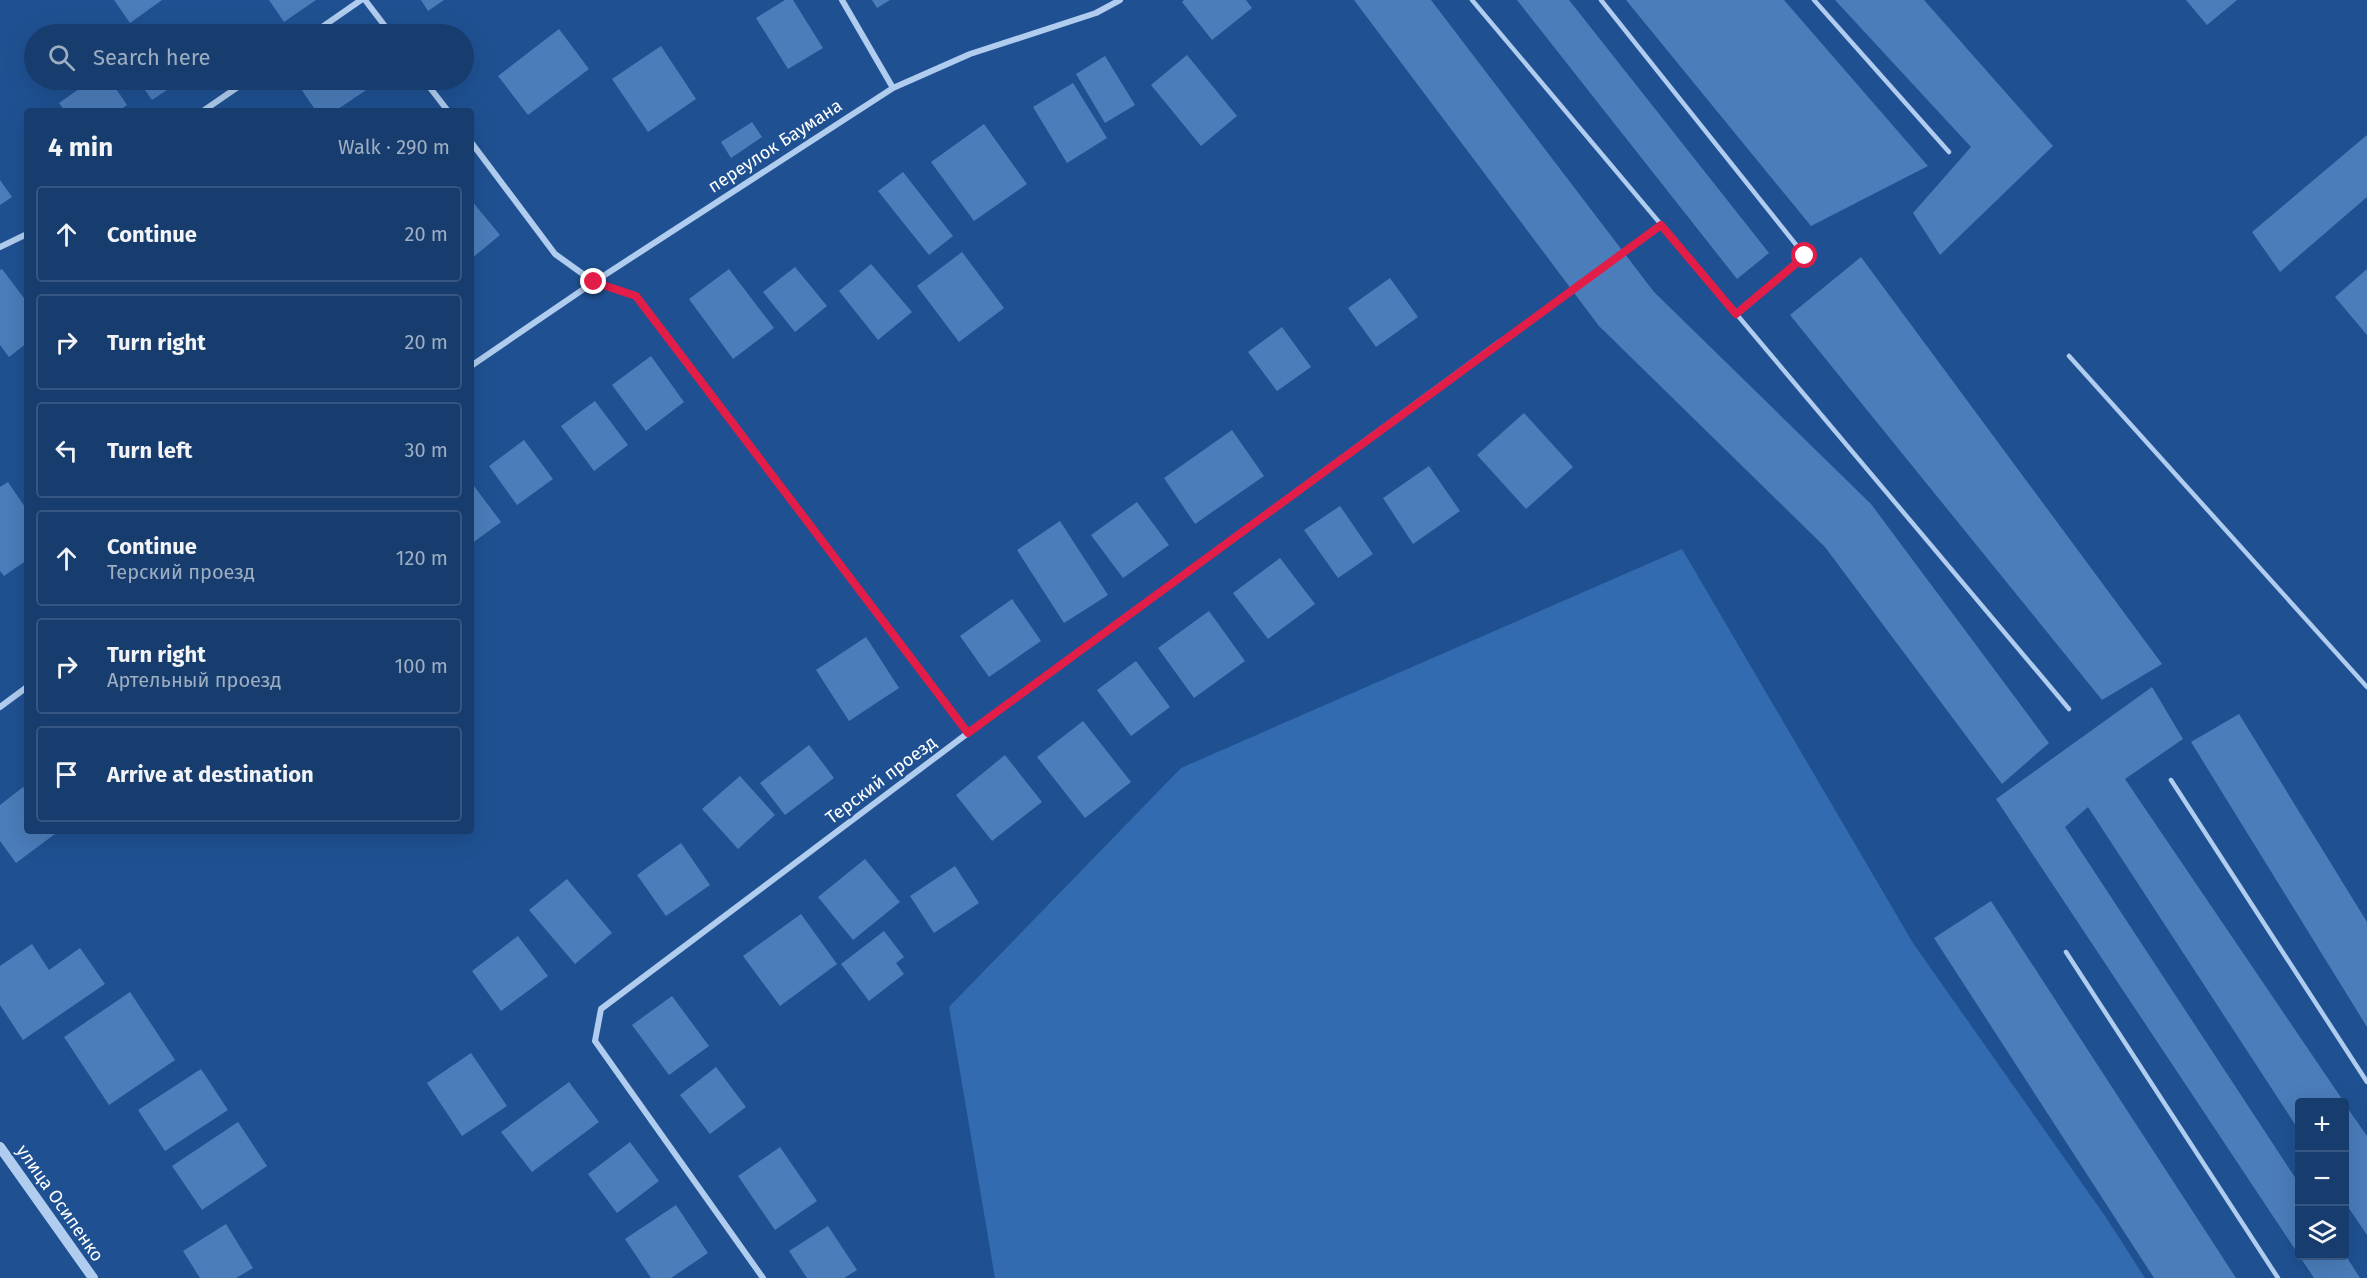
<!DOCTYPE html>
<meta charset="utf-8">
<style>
body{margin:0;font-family:"Fira Sans",sans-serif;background:#204473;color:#f1f3f6}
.controls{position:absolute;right:18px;bottom:18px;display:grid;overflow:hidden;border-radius:6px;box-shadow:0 6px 24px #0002}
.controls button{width:54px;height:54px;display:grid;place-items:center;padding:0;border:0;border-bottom:2px solid #365681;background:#173d6e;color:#f1f3f6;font:30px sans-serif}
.stop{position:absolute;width:18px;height:18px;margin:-14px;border:4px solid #e11d48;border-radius:50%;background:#fff}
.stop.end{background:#e11d48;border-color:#fff;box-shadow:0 2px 6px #0008}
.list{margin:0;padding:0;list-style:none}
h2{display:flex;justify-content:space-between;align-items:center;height:78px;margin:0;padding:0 24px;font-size:26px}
h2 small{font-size:20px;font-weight:400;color:#9eaec2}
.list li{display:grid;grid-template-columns:39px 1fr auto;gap:18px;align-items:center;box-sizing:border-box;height:96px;margin:0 12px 12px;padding:0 12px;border:2px solid #365681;border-radius:6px}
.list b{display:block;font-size:22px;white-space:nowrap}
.list p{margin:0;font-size:20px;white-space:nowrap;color:#9eaec2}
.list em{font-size:20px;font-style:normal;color:#9eaec2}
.icon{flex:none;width:33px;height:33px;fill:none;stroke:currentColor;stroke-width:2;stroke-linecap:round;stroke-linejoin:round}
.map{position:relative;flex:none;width:2367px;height:1278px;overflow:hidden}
.search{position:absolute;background:#173d6e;box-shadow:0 6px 24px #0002;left:24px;top:24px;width:450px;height:66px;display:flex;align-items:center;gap:15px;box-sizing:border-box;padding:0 21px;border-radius:33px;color:#9eaec2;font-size:22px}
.panel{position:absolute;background:#173d6e;box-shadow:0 6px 24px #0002;left:24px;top:108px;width:450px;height:726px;border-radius:6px}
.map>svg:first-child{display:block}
.green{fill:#326baf}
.building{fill:#4b7dba}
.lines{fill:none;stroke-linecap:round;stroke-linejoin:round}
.service{stroke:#b0ccee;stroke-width:4.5}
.minor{stroke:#b0ccee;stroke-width:6}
.tertiary{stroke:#b0ccee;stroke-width:10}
.route{stroke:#e11d48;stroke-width:8}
.labels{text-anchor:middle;stroke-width:5;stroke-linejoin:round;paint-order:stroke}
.street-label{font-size:18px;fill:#fff;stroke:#1f5192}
</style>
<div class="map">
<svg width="2367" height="1278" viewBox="0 0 2367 1278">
<rect width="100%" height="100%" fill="#1f5192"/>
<path class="green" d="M1682,549l231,394 192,273 40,62h-1150l-46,-271 232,-239z"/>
<path class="building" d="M114,0h48l-32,23z
M269,0h47l-32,22z
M421,0h23l-16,11z
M785,0h8l30,48 -35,21 -32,-51z
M872,0h18l-13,8z
M1184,0h62l6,8 -40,32 -30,-38z
M1354,0h77l223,292 217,212 178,239 -47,41 -177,-237 -226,-221z
M1517,0h52l200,253 -32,26z
M1626,0h158l144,166 -117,60z
M1835,0h89l129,146 -113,109 -27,-42 58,-66z
M2186,0h51l-30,25z
M162,25l6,9h-19z
M559,29l30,40 -61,46 -30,-39z
M661,46l35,53 -48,33 -36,-53z
M1187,55l50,61 -36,30 -50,-61z
M1105,56l30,49 -30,18 -29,-49z
M92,80h18l17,25 -9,6h-53l-6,-8z
M138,80h44l-30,20z
M295,80h86l-46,31h-19z
M1073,83l34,55 -40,25 -34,-56z
M752,122l10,15 -31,21 -10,-16z
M984,124l43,60 -53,37 -43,-59z
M2367,135v62l-87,75 -28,-40z
M903,172l50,64 -24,19 -51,-64z
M0,180l12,17 -12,8z
M471,200l29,35 -29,24z
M962,252l42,56 -45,34 -42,-56z
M1861,257l301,407 -60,36 -312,-385z
M871,264l41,48 -34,28 -39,-49z
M795,267l32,39 -32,26 -32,-40z
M2,269l25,33v41l-18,14 -9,-12v-75z
M729,269l45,59 -41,31 -44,-60z
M2367,269v66l-32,-38z
M1390,278l28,39 -42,30 -28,-39z
M1282,327l29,40 -34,24 -29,-39z
M651,356l33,46 -38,29 -34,-46z
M595,401l33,44 -34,26 -33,-45z
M1524,413l49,54 -47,42 -49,-54z
M1232,430l32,46 -69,48 -31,-46z
M524,440l29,39 -36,26 -28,-39z
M1429,466l31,45 -47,33 -30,-46z
M8,482l19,28v50l-23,16 -4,-5v-84z
M471,482l30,40 -30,22z
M1137,502l32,43 -46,33 -32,-43z
M1340,506l33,48 -35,24 -34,-48z
M1060,521l48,74 -44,28 -47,-73z
M1280,558l35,46 -47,35 -35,-46z
M1012,599l29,42 -52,36 -29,-41z
M1209,611l36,50 -51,37 -36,-50z
M866,637l33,51 -50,33 -33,-51z
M1136,661l34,46 -39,29 -34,-46z
M2152,687l31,52 -58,40 219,323h-44v30l-212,-325 -23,20 235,358v71h46l14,22h-46l-318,-479z
M2239,714l128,208v105l-176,-285z
M1083,721l48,61 -46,36 -48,-61z
M809,745l25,33 -49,37 -25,-32z
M1005,755l37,47 -50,39 -36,-46z
M740,776l35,39 -37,34 -36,-40z
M23,787l4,5v39h32l-43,32 -16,-22v-36z
M681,843l29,42 -44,31 -29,-41z
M865,859l35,43 -47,38 -35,-43z
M955,866l24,37 -45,30 -24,-37z
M567,879l45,54 -37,31 -46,-54z
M1991,901l245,377h-82l-220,-340z
M801,914l36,50 -57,42 -37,-50z
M884,931l20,26 -8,6 8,11 -35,27 -28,-37z
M518,936l30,40 -47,35 -29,-40z
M32,944l17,26 31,-22 25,36 -82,56 -23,-35v-39z
M130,992l45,68 -66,45 -45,-68z
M672,996l37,50 -40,29 -37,-50z
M471,1053l36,53 -45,30 -35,-53z
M716,1067l30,40 -36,27 -30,-39z
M201,1069l27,41 -63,41 -27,-41z
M569,1082l30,40 -67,50 -31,-40z
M2344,1103l23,33v99l-23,-34z
M238,1122l29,44 -65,44 -30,-44z
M630,1142l29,39 -42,32 -29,-39z
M780,1147l37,54 -42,29 -37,-54z
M676,1205l32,48 -37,25h-20l-26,-39z
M226,1224l27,44 -17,10h-36l-17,-27z
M828,1226l29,44 -13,8h-37l-18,-27z"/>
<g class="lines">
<path class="service" d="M1472,0l597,709
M1601,0l204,256 -69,58
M1814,0l135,152
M1500,342l161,-117
M2069,356l298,331
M2171,780l196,302
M2066,952l212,326"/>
<path class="minor" d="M365,0l26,34
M842,0l51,88
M312,34l49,-34
M424,80l24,31
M203,111l45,-31
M471,142l84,112 39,28 42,14 332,437
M0,247l27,-13
M471,366l123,-84 299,-194 77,-34 126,-41 24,-13
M0,707l27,-20
M763,1278l-168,-237 6,-32 367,-276 532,-391"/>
<path class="tertiary" d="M0,1147l93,131"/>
</g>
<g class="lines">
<path class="route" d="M594,282l42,14 332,437 693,-508 75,89 69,-58"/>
</g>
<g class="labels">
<g class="street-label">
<text transform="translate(775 146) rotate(-33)" y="6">переулок Баумана</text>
<text transform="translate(881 780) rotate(-37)" y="6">Терский проезд</text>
<text transform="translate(60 1203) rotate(55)" y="6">улица Осипенко</text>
</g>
</g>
</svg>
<div class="controls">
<button>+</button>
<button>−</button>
<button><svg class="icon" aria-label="layers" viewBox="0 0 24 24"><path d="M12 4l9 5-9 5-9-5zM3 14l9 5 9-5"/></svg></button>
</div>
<div class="stop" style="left:1805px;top:256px"></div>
<div class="stop end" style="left:594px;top:282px"></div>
<div class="search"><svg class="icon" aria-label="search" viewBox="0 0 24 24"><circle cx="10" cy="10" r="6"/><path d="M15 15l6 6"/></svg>Search here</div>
<section class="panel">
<h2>4 min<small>Walk · 290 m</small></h2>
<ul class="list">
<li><svg class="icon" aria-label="ahead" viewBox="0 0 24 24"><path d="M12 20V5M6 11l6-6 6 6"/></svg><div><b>Continue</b></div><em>20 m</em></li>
<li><svg class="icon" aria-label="right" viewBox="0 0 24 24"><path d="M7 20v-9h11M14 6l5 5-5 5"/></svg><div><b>Turn right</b></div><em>20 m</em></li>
<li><svg class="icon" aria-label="left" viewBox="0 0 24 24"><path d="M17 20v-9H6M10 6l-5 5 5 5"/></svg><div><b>Turn left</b></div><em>30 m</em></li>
<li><svg class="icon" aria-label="ahead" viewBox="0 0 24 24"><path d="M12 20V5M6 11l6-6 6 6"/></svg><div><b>Continue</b><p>Терский проезд</p></div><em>120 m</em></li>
<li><svg class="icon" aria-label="right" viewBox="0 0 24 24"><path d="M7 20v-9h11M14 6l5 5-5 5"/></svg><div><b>Turn right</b><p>Артельный проезд</p></div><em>100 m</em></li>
<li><svg class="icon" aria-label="arrive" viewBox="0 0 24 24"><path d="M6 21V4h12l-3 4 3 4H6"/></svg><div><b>Arrive at destination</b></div></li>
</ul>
</section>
</div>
